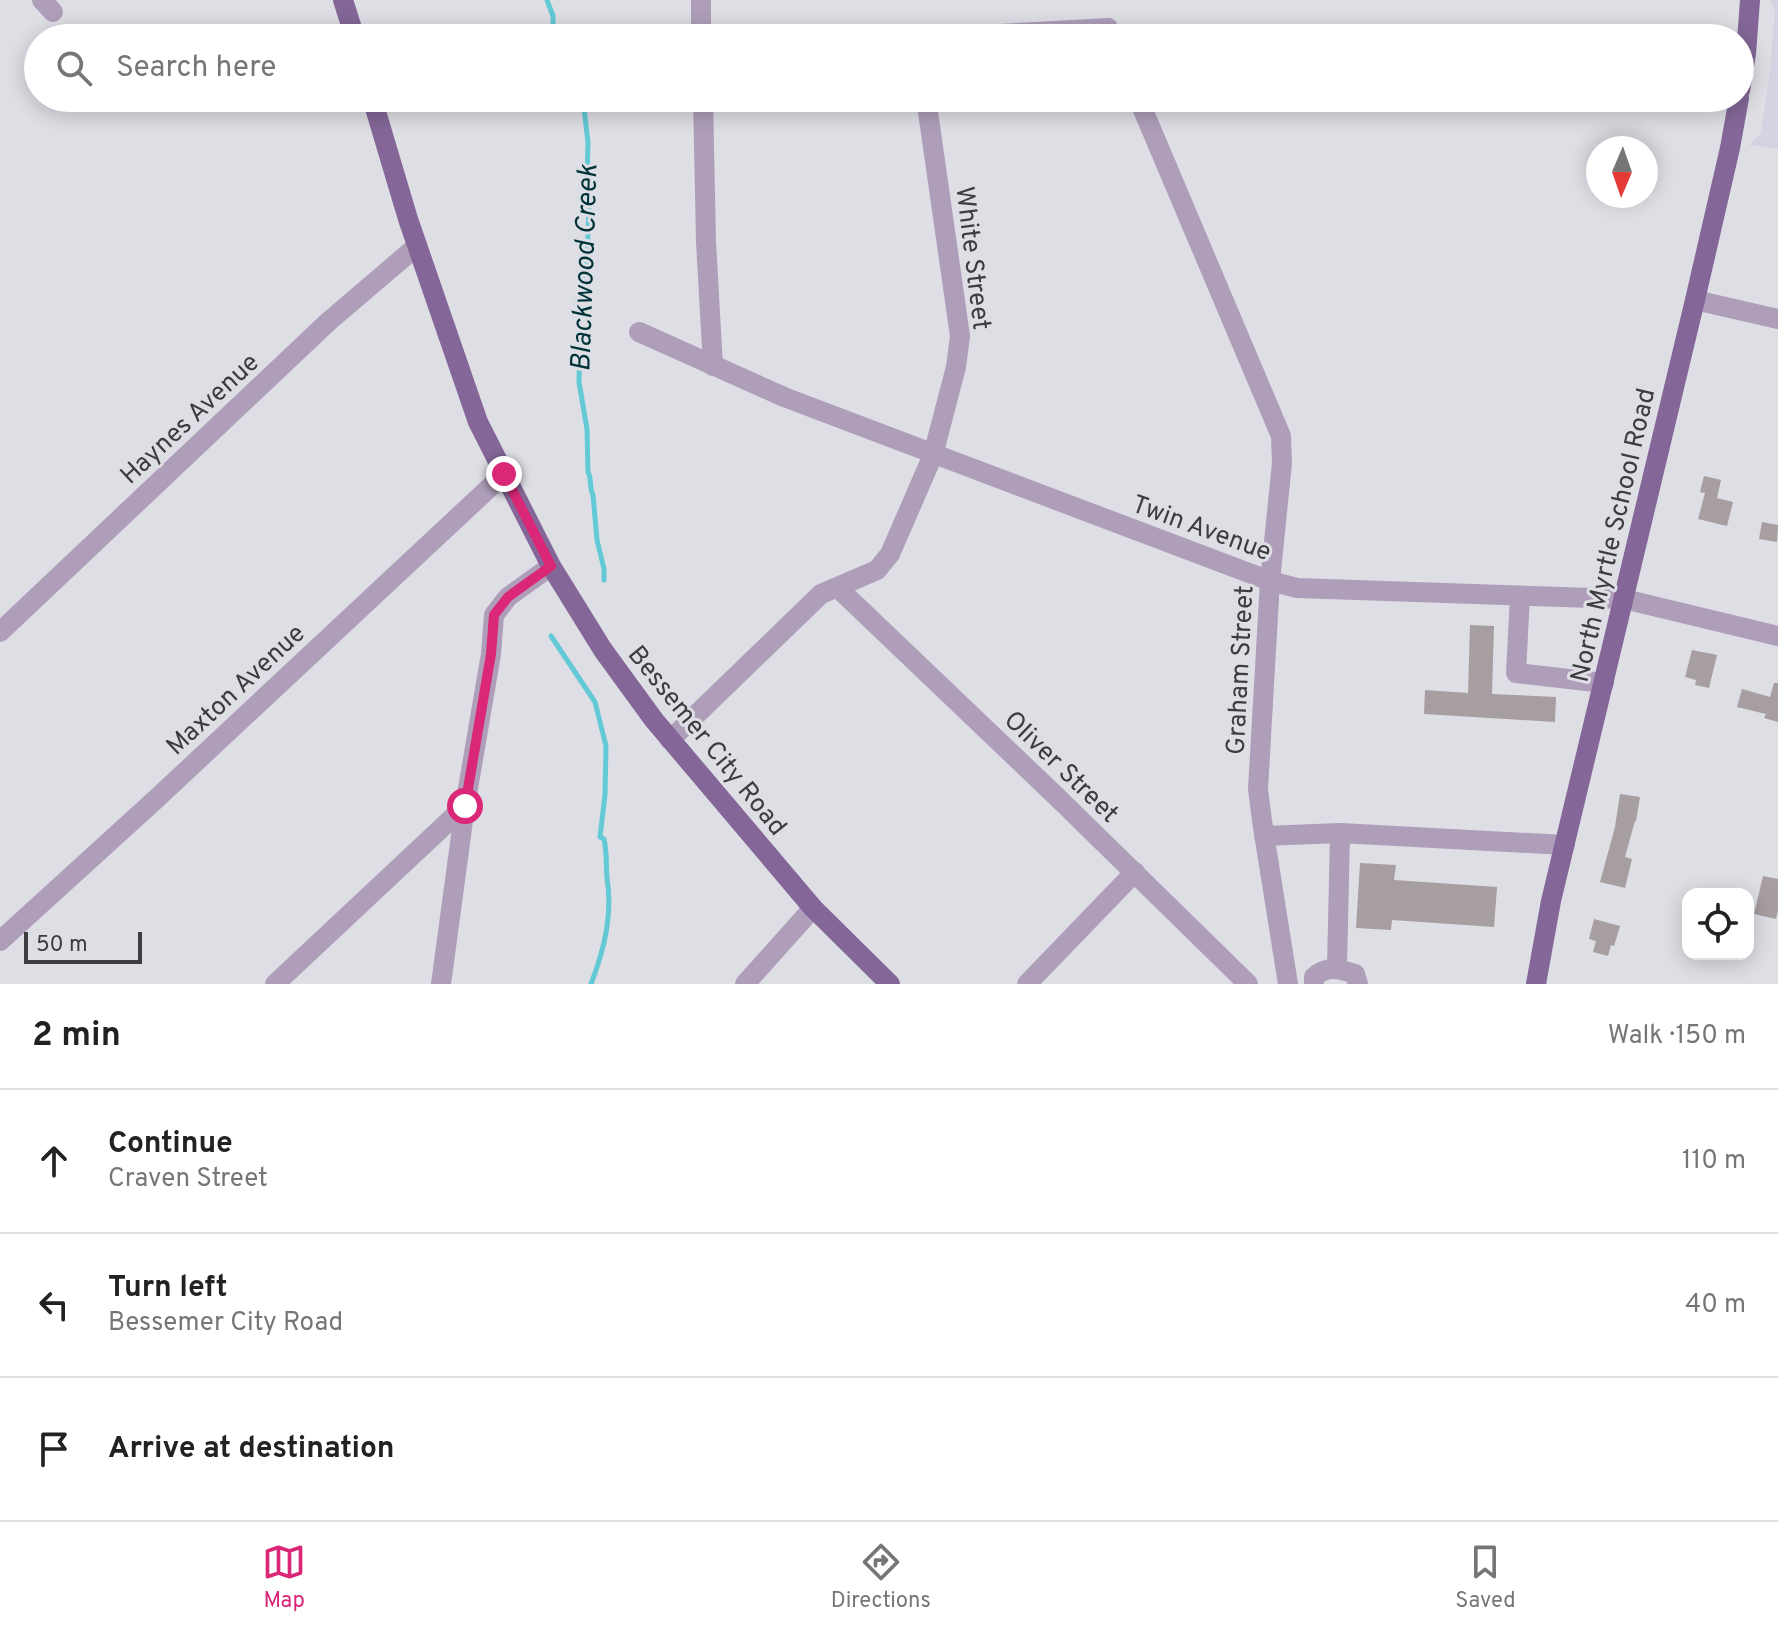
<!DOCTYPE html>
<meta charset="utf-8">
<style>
body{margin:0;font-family:Overpass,sans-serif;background:#f2f2f2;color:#222}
.controls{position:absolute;right:24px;bottom:24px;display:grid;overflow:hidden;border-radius:16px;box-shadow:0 4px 20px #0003}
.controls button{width:72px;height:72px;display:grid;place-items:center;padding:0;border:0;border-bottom:2px solid #e0e0e0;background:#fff;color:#222;font:40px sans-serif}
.compass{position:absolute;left:1586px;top:136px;width:72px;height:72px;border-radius:50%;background:#fff;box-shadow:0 4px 20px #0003;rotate:182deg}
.scale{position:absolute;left:24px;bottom:20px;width:118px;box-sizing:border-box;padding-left:8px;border:4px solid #3d3d40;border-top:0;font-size:22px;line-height:28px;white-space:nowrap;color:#3d3d40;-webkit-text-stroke:6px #dedee5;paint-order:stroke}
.stop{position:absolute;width:24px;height:24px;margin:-18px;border:6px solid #db2777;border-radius:50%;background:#fff}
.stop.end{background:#db2777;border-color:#fff;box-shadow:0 2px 8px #0008}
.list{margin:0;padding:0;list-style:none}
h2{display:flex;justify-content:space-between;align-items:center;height:104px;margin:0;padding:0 32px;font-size:34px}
h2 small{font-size:26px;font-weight:400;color:#767676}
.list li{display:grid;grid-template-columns:52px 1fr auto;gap:24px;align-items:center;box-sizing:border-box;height:144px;padding:0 32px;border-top:2px solid #e0e0e0}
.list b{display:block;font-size:30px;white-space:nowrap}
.list p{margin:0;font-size:26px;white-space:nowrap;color:#767676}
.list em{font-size:26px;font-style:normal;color:#767676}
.icon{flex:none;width:44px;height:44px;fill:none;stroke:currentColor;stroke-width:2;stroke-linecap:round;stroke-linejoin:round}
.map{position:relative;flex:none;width:1778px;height:984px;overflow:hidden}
.search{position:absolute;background:#fff;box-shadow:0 4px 20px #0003;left:24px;right:24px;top:24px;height:88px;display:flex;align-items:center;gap:20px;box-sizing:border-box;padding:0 28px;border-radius:44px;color:#767676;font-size:30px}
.sheet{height:536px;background:#fff}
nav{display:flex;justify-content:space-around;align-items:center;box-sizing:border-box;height:112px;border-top:2px solid #e0e0e0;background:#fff;font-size:22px;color:#767676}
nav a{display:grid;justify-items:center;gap:4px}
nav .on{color:#db2777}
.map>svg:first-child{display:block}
.built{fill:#d3d3e1}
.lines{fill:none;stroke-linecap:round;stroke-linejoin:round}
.stream{stroke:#63c9d5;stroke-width:5}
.building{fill:#a69ea1}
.minor{stroke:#ae9eba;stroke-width:20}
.major{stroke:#846798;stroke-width:20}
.route{stroke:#db2777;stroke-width:10}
.labels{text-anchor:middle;stroke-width:6;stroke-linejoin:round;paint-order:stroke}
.street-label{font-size:26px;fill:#3d3d40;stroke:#dedee5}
.water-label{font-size:28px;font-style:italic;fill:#003338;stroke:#dedee5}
</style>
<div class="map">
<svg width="1778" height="984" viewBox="0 0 1778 984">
<rect width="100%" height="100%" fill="#dedee5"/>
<path class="built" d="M1770,0h8v149l-29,-4 12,-12 9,-63 5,-60z"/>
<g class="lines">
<path class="stream" d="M547,0l6,16v12l4,10
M583,98l5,45 -1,34 3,6 -3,74 -10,46 3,40 -1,39 8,47 1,43c4,7 1,15 5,23l4,45 7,29v11
M551,636l44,66 11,44 -1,49 -5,42 4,2c3,13 2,26 3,39 6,37 -3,72 -16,106"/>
</g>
<path class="building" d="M1704,476l17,4 -4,18 16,4 -6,24 -29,-7 7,-26 -5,-1z
M1762,522l16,3 -1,17 -18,-3z
M1470,625l24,1 -2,68 64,3 -1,25 -131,-8 1,-24 43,3z
M1692,650l25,5 -8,33 -14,-3 1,-5 -11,-3z
M1774,683h4v39l-14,-4 2,-4 -29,-7 5,-18 28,8z
M1620,794l20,3 -4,24h-1l-10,36 7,2 -7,29 -25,-6 15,-55z
M1360,863l36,2 -2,15 103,7 -3,40 -102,-7 -1,10 -35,-2z
M1763,876l15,3v32l-2,8 -22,-5z
M1594,919l26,7 -6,20 -3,-1 -3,11 -15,-4 3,-11 -7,-2z"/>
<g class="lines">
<path class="minor" d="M42,0l11,12
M701,0v38
M924,38l184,-10 5,10
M703,98l3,144 7,124
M1138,98l143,338 1,27 -12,118 -12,208 4,32 26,163
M1695,300l83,19
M639,332l145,65 486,184 27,7 327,11 154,37
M838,588l219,209 191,187
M1520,596l-4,77 88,10
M0,632l328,-310 89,-76
M670,740l151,-146 56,-24 13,-16 43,-99 23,-88 4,-31 -34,-238
M1264,836l76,-3 225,12
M0,941l155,-141 349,-326
M1337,968l3,-135
M275,984l190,-178
M441,984l24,-178 26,-152 3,-39 14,-18 43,-31
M745,984l68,-76
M1027,984l108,-112
M1314,984v-7c13,-12 26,-8 41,-3l3,10"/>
<path class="major" d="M343,0l12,38
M1740,91l6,-37 4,-54
M372,98l36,121 70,203 73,144 52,84 51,70 159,188 77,76
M1536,984l15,-83 144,-601 35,-152 9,-50"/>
</g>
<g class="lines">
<path class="route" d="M465,806l26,-152 3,-39 14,-18 43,-31 -47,-92"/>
</g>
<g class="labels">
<g class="street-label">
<text transform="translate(974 258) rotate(83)" y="9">White Street</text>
<text transform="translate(189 418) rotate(-43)" y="9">Haynes Avenue</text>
<text transform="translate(1202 527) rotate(20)" y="9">Twin Avenue</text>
<text transform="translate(1612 535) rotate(-77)" y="9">North Myrtle School Road</text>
<text transform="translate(1239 670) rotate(-87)" y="9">Graham Street</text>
<text transform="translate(235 689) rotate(-43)" y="9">Maxton Avenue</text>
<text transform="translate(708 740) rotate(51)" y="9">Bessemer City Road</text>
<text transform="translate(1062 766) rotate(44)" y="9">Oliver Street</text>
</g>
<g class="water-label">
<text transform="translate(583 268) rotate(-88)" y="10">Blackwood Creek</text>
</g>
</g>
</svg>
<div class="controls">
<button><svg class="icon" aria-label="locate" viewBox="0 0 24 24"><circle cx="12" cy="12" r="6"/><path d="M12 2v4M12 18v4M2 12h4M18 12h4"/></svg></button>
</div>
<svg class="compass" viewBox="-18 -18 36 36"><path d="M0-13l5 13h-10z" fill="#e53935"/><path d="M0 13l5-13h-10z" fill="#767676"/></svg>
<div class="scale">50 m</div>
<div class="stop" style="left:465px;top:806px"></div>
<div class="stop end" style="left:504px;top:474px"></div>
<div class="search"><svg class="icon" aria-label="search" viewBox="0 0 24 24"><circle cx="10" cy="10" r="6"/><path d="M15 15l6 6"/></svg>Search here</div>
</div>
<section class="sheet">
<h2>2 min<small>Walk · 150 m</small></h2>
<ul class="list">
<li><svg class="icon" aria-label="ahead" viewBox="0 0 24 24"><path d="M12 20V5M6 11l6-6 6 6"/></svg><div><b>Continue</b><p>Craven Street</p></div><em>110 m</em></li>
<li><svg class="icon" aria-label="left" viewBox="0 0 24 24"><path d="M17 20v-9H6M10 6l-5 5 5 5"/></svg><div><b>Turn left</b><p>Bessemer City Road</p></div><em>40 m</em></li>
<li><svg class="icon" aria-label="arrive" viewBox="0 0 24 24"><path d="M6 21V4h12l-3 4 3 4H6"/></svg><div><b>Arrive at destination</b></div></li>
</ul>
</section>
<nav>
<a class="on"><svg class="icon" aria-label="map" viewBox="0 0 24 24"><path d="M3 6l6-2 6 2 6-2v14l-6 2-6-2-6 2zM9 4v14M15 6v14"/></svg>Map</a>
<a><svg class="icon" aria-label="directions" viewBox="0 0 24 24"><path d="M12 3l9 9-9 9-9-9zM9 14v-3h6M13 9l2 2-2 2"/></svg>Directions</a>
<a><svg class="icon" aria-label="saved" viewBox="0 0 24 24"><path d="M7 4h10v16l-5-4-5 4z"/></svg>Saved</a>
</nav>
